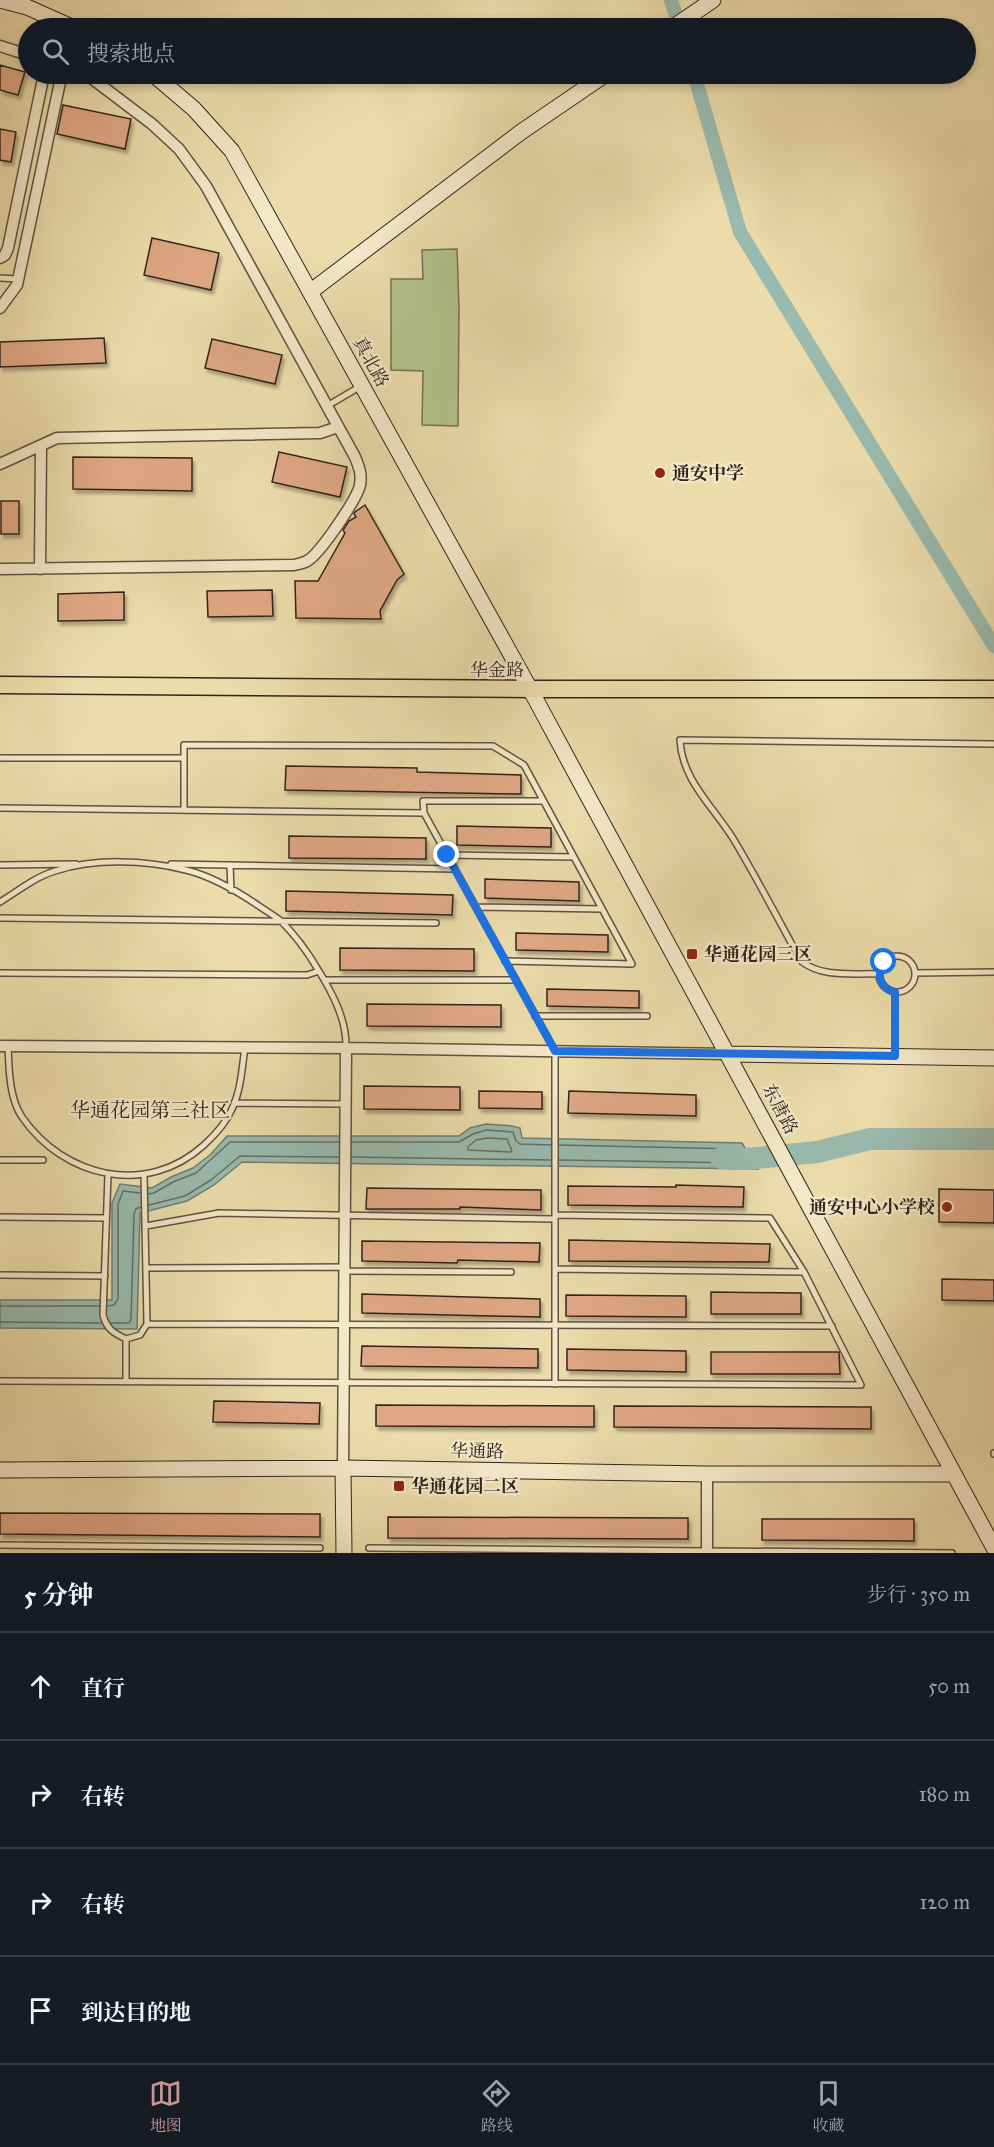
<!DOCTYPE html>
<html lang="zh">
<meta charset="utf-8">
<style>
body{margin:0;font-family:"IM FELL Great Primer","Noto Serif SC",serif;background:#242831;color:#f1f3f6}
.stop{position:absolute;width:18px;height:18px;margin:-14px;border:4px solid #1a73e8;border-radius:50%;background:#fff}
.stop.end{background:#1a73e8;border-color:#fff;box-shadow:0 2px 6px #0008}
.list{margin:0;padding:0;list-style:none}
h2{display:flex;justify-content:space-between;align-items:center;height:78px;margin:0;padding:0 24px;font-size:26px}
h2 small{font-size:20px;font-weight:400;color:#9ea1a6}
.list li{display:grid;grid-template-columns:39px 1fr auto;gap:18px;align-items:center;box-sizing:border-box;height:108px;padding:0 24px;border-top:2px solid #363941}
.list b{display:block;font-size:22px;white-space:nowrap}
.list em{font-size:20px;font-style:normal;color:#9ea1a6}
.icon{flex:none;width:33px;height:33px;fill:none;stroke:currentColor;stroke-width:2;stroke-linecap:round;stroke-linejoin:round}
.map{position:relative;flex:none;width:994px;height:1553px;overflow:hidden}
.search{position:absolute;background:#171b24;box-shadow:0 3px 9px #0003;left:18px;right:18px;top:18px;height:66px;display:flex;align-items:center;gap:15px;box-sizing:border-box;padding:0 21px;border-radius:33px;color:#9ea1a6;font-size:22px}
.sheet{height:510px;background:#171b24}
nav{display:flex;justify-content:space-around;align-items:center;box-sizing:border-box;height:84px;border-top:2px solid #363941;background:#171b24;font-size:16px;color:#9ea1a6}
nav a{display:grid;justify-items:center;gap:3px}
nav .on{color:#c59692}
.map>svg:first-child{display:block}
.green{fill:#b2c28d;stroke:#717356;stroke-width:1.5}
.water{fill:#99baae;stroke:#6f7e75;stroke-width:1.5}
.lines{fill:none;stroke-linecap:round;stroke-linejoin:round}
.shore{stroke:#646f66;stroke-width:1.5}
.canal{stroke:#99baae;stroke-width:14}
.river{stroke:#99baae;stroke-width:22}
.building{fill:#e0a785;stroke:#30241f;stroke-width:1.5;filter:url(#shadow)}
.lane-casing{stroke:#5f5242;stroke-width:8}
.street-casing{stroke:#5f5242;stroke-width:13}
.secondary-casing{stroke:#30241f;stroke-width:17}
.primary-casing{stroke:#30241f;stroke-width:19}
.lane{stroke:#f3e8c8;stroke-width:5}
.street{stroke:#f3e8c8;stroke-width:10}
.secondary{stroke:#f3e8c8;stroke-width:15}
.primary{stroke:#ecdcab;stroke-width:16}
.route{stroke:#1a73e8;stroke-width:8}
.poi-dot{fill:#8f2418;stroke:#f3e8c8;stroke-width:2}
.labels{text-anchor:middle;stroke-width:4.5;stroke-linejoin:round;paint-order:stroke}
.street-label{font-size:18px;fill:#30241f;stroke:#f3e8c8}
.poi-label{font-size:18px;font-weight:bold;fill:#30241f;stroke:#f3e8c8;text-anchor:start}
.neighbourhood-label{font-size:20px;fill:#30241f;stroke:#f3e8c8}
</style>
<div class="map">
<svg width="994" height="1553" viewBox="0 0 994 1553">
<defs>
<filter id="shadow"><feDropShadow dx="2.5" dy="4" stdDeviation="1.5" flood-color="#0004"/></filter>
</defs>
<rect width="100%" height="100%" fill="#ecdcab"/>
<filter id="stains"><feTurbulence type="fractalNoise" baseFrequency=".00333" numOctaves="4"/><feColorMatrix values="0 0 0 0 .2 0 0 0 0 .09 0 0 0 0 .02 0 0 0 .5 -.17"/></filter>
<radialGradient id="worn" r=".72"><stop offset=".6" stop-color="#630" stop-opacity="0"/><stop offset="1" stop-color="#630" stop-opacity=".3"/></radialGradient>
<path class="green" d="M457,249l2,59 -1,118 -36,-1 1,-54 -32,-1v-91h32l-1,-29z"/>
<path class="water" d="M486,1124l26,2 8,2 2,10 220,5 16,26 -516,-7 -28,23 -27,16 -47,12 -3,116 -137,-1v-28h112v-97l8,-19 32,4 19,-11 22,-9 18,-14 16,-18h232l11,-8z"/>
<g class="lines">
<path class="shore" d="M487,1138l20,1 5,12 -2,1 -42,-2v-3l8,-7z
M352,1142h107l14,-8 13,-4 27,2 3,9 4,3 31,1
M559,1145l178,4 8,11 -3,3 -183,-3
M352,1157l199,3
M149,1194l5,-1 19,-11 23,-9 34,-31h109
M149,1205l36,-9 26,-16 29,-24 98,1
M0,1306h99
M107,1306l7,-1 4,-6v-95l5,-13 17,2
M0,1322l101,1
M111,1323h18l2,-3 3,-106 2,-5 5,-2"/>
<path class="canal" d="M671,0l9,28
M694,74l46,158 254,414"/>
<path class="river" d="M721,1158l25,1 71,-7 53,-13h124"/>
</g>
<path class="building" d="M0,65l25,7 -7,23 -18,-5z
M63,105l68,14 -6,30 -68,-15z
M0,129l16,3 -5,30 -11,-2z
M152,238l67,15 -8,37 -67,-15z
M104,338l2,25 -106,4v-25z
M212,339l70,16 -7,29 -70,-16z
M279,452l68,15 -7,30 -68,-15z
M73,457l119,1v33l-119,-2z
M1,501h18v33h-18z
M365,505l39,69 -7,6 -17,31 1,8 -85,-1 -1,-37h23l27,-48 -2,-3 6,-9 7,-4 -2,-3 1,-2z
M272,590l1,26 -65,1 -1,-26z
M124,592v28l-66,1v-27z
M286,766l131,2v4l104,3v19l-236,-4z
M457,826l94,2v19l-94,-2z
M289,836l137,2v21l-137,-1z
M485,879l94,3v19l-94,-3z
M286,891l167,4 -1,20 -166,-4z
M516,933l92,2v17l-92,-2z
M340,948l134,1v22l-134,-1z
M547,989l92,2v17l-92,-2z
M367,1004l134,1v22l-134,-1z
M364,1086l96,1v23l-96,-1z
M479,1091l63,1v17l-63,-1z
M569,1091l127,4v21l-128,-3z
M676,1185l68,2 -1,20 -175,-2v-19l108,1z
M367,1188l174,2v20l-81,-3v2h-94z
M939,1189l55,1v33l-55,-1z
M569,1240l201,4 -1,18 -200,-1z
M362,1241l178,2 -1,19 -81,-2 -1,3 -95,-2z
M942,1279l52,1v21l-52,-1z
M711,1292l90,1v21h-90z
M362,1294l178,5v18l-178,-4z
M566,1295l120,1v21l-120,-1z
M362,1346l176,3v19l-177,-2z
M567,1349l119,2v21l-119,-2z
M711,1352h128l1,22h-129z
M214,1401l106,2 -1,21 -106,-2z
M376,1405l218,1v21l-218,-1z
M614,1406l257,1v22l-257,-2z
M0,1513l320,1v23l-320,-3z
M388,1517l300,1v21l-300,-1z
M762,1519h152v22l-152,-1z"/>
<g class="lines">
<defs>
<path id="lane" d="M0,278l18,1
M327,406l34,-20
M0,758h184
M543,801h-120l1,12 131,238v333
M0,808l424,5
M184,810v-65l309,1 31,19 108,199 -127,-3
M447,855l126,2
M171,864l284,5
M0,865l76,-1
M230,865l1,25
M0,902c18,-11 35,-25 55,-31 40,-13 90,-11 131,-1 25,6 51,21 73,36 7,5 16,10 22,15 14,14 26,30 36,47 15,24 30,52 29,80
M476,907l126,2
M0,918l436,5
M879 974a18 18 0 1 1 36 0a18 18 0 1 1-36 0Z
M0,973l307,2 12,-4
M915,973l79,-1
M879,974c-26,-1 -57,4 -78,-13 -22,-40 -43,-81 -67,-121 -20,-33 -52,-59 -54,-100l314,4
M325,980h191
M895,992v62
M535,1016h112
M8,1046c1,22 1,52 14,71 42,61 125,80 182,28 11,-10 22,-22 28,-36 9,-19 10,-41 13,-62
M234,1103l112,1
M0,1160h43
M108,1175l-5,140c4,15 11,18 23,24l14,-4 7,-11 -3,-149
M0,1217l106,1
M146,1226l73,-13 336,6
M146,1268l199,-1
M555,1269l249,3
M345,1271l166,1
M0,1275l105,1
M147,1324l685,2
M0,1381l861,4 -57,-113 -34,-54 -215,-3
M126,1382v-43
M994,1453v1
M0,1545l320,3
M369,1548l583,5"/>
<path id="street" d="M0,46l28,9
M0,258l5,-3 3,-7 36,-174
M0,308l17,-23 43,-203 5,-8
M0,464l57,-26 263,-5 18,-6
M0,569l294,-4c4,-1 10,-2 13,-4 13,-7 50,-62 53,-76 2,-11 -1,-18 -5,-28l-149,-271 -27,-37 -27,-25 -66,-50
M40,569l1,-123
M0,1046l346,2 383,6
M343,1468l3,-420
M707,1474v79"/>
<path id="secondary" d="M0,0l27,7 47,21
M672,28l41,-28
M153,74l41,35 38,42 298,538 464,859
M310,292l211,-160 85,-58
M729,1054l265,4
M343,1468l1,85
M0,1470l343,-2 364,6h247"/>
<path id="primary" d="M0,685l530,4h464"/>
</defs>
<use href="#lane" class="lane-casing"/>
<use href="#street" class="street-casing"/>
<use href="#secondary" class="secondary-casing"/>
<use href="#primary" class="primary-casing"/>
<use href="#lane" class="lane"/>
<use href="#street" class="street"/>
<use href="#secondary" class="secondary"/>
<use href="#primary" class="primary"/>
</g>
<g class="lines">
<path class="route" d="M447,855l108,196 340,5v-64c-15,-4 -19,-17 -11,-30"/>
</g>
<g class="poi-dot">
<circle cx="660" cy="473" r="6"/>
<rect x="686" y="948" width="12" height="12" rx="3"/>
<circle cx="947" cy="1207" r="6"/>
<rect x="393" y="1480" width="12" height="12" rx="3"/>
</g>
<g class="labels">
<g class="street-label">
<text transform="translate(371 362) rotate(61)" y="6">真北路</text>
<text x="497" y="676">华金路</text>
<text transform="translate(780 1109) rotate(62)" y="6">东唐路</text>
<text transform="translate(477 1451) rotate(1)" y="6">华通路</text>
</g>
<g class="poi-label">
<text x="672" y="479">通安中学</text>
<text x="704" y="960">华通花园三区</text>
<text x="935" y="1213" text-anchor="end">通安中心小学校</text>
<text x="411" y="1492">华通花园二区</text>
</g>
<g class="neighbourhood-label">
<text x="150" y="1117">华通花园第三社区</text>
</g>
</g>
<rect width="100%" height="100%" filter="url(#stains)"/>
<rect width="100%" height="100%" fill="url(#worn)"/>
</svg>
<div class="stop" style="left:884px;top:962px"></div>
<div class="stop end" style="left:447px;top:855px"></div>
<div class="search"><svg class="icon" aria-label="search" viewBox="0 0 24 24"><circle cx="10" cy="10" r="6"/><path d="M15 15l6 6"/></svg>搜索地点</div>
</div>
<section class="sheet">
<h2>5 分钟<small>步行 · 350 m</small></h2>
<ul class="list">
<li><svg class="icon" aria-label="ahead" viewBox="0 0 24 24"><path d="M12 20V5M6 11l6-6 6 6"/></svg><div><b>直行</b></div><em>50 m</em></li>
<li><svg class="icon" aria-label="right" viewBox="0 0 24 24"><path d="M7 20v-9h11M14 6l5 5-5 5"/></svg><div><b>右转</b></div><em>180 m</em></li>
<li><svg class="icon" aria-label="right" viewBox="0 0 24 24"><path d="M7 20v-9h11M14 6l5 5-5 5"/></svg><div><b>右转</b></div><em>120 m</em></li>
<li><svg class="icon" aria-label="arrive" viewBox="0 0 24 24"><path d="M6 21V4h12l-3 4 3 4H6"/></svg><div><b>到达目的地</b></div></li>
</ul>
</section>
<nav>
<a class="on"><svg class="icon" aria-label="map" viewBox="0 0 24 24"><path d="M3 6l6-2 6 2 6-2v14l-6 2-6-2-6 2zM9 4v14M15 6v14"/></svg>地图</a>
<a><svg class="icon" aria-label="directions" viewBox="0 0 24 24"><path d="M12 3l9 9-9 9-9-9zM9 14v-3h6M13 9l2 2-2 2"/></svg>路线</a>
<a><svg class="icon" aria-label="saved" viewBox="0 0 24 24"><path d="M7 4h10v16l-5-4-5 4z"/></svg>收藏</a>
</nav>
